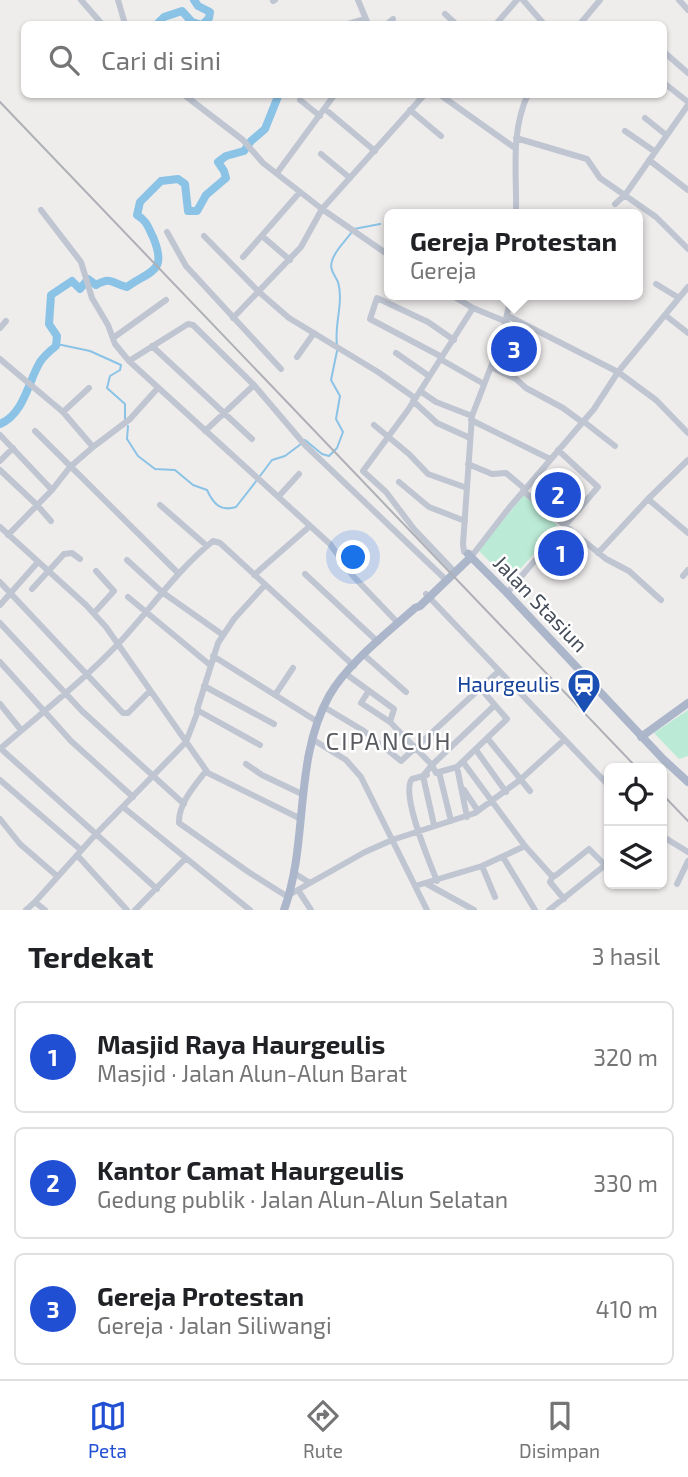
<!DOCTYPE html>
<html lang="id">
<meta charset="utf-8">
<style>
body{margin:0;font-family:"Exo 2",sans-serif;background:#f2f2f2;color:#202124}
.controls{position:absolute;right:21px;bottom:21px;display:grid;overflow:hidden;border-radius:10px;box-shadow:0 2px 5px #0004}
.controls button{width:63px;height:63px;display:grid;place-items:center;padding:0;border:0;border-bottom:2px solid #e0e0e0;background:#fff;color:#202124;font:35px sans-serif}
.you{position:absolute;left:354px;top:558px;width:24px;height:24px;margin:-18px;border:5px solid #fff;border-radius:50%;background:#1a73e8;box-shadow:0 0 0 10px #1a73e833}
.badge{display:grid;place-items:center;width:46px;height:46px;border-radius:50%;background:#214fd3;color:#fff;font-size:23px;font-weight:700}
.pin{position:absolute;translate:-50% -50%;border:4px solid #fff;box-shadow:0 2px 7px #0006}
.popup{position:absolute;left:384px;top:209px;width:259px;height:91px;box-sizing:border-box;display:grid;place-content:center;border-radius:10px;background:#fff;filter:drop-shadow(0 2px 5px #0005);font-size:23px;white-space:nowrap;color:#757577}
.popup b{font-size:26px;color:#202124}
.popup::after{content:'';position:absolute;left:50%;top:100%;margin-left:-14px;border:14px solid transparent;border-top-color:#fff}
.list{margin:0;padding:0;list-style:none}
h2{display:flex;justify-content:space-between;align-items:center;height:91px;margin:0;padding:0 28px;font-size:30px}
h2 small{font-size:23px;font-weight:400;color:#757577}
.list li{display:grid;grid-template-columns:46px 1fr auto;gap:21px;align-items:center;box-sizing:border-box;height:112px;margin:0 14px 14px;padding:0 14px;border:2px solid #e0e0e0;border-radius:10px}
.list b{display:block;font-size:26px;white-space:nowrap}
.list p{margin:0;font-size:23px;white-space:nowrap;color:#757577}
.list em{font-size:23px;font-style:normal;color:#757577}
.icon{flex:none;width:38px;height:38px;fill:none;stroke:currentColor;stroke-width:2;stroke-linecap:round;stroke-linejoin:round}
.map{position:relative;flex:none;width:688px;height:910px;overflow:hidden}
.search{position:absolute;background:#fff;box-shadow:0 2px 5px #0004;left:21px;right:21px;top:21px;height:77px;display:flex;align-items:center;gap:18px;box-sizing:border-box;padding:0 24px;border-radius:10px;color:#757577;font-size:26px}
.sheet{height:469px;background:#fff}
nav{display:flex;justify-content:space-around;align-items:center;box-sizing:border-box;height:98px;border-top:2px solid #e0e0e0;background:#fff;font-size:19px;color:#757577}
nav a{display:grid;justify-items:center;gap:4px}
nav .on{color:#214fd3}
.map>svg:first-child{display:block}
.green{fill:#bbebd6}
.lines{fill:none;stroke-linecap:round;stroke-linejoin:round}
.stream{stroke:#8ac3e6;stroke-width:2}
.river{stroke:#8ac3e6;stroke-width:8}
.minor{stroke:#bfc5d1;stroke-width:6}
.major{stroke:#acb6ca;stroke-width:8}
.rail{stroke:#aeb0b6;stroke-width:2}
.labels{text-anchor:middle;stroke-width:5;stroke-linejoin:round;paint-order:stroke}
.street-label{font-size:21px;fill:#454c58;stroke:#fff}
.transit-label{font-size:21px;fill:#164399;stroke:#fff;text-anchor:end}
.quarter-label{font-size:24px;letter-spacing:2px;fill:#595b60;stroke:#fff}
</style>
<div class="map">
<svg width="688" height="910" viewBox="0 0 688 910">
<rect width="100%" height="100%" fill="#efecec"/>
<path class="green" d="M524,495l33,30v4l-48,52 -31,-31z
M688,710v46l-9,3 -25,-26z"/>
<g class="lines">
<path class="stream" d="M354,229l26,-5
M57,344l33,7 31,14 -1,5 -10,6 -3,12 18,16v17
M337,345c-3,-20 7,-43 1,-63 -3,-7 -9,-12 -6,-21 3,-11 12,-18 19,-28
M128,426l-1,13 11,17 17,13 20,1 18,15 14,5c6,13 13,22 29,17l21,-27
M305,440l17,14 7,2 8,-8 6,-16 -7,-13 4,-23 -9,-16 6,-29
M260,476l12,-16 13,-4 16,-12"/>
<path class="river" d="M194,0l4,6 12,6 -1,6 -6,6
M157,24l7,-7 18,-6 10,11 7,2
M0,424c24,-10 28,-42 40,-62 4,-6 11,-12 16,-16l1,-10 -8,-12 2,-29 21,-14 8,8 8,-10 8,6c16,-9 16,-1 31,2 23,-17 41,-14 26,-50 -5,-10 -6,-16 -16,-22l3,-13 21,-21 17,-2 7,5 3,27h9l9,-16 20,-17 -2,-7 -6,-9 8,-6 18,-5 7,-10 14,-12 14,-35"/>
<path class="minor" d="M81,0l21,24
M118,0l7,24
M358,0l10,24
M523,0l21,24
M679,0l9,10
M273,1l2,-1
M445,14l11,10
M348,24l17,-5
M387,24l6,-5
M496,24l21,-24
M580,24l20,-24
M664,52l24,21
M664,83l24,19
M183,94l60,46 20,23 59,46 68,47
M439,94l76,54
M300,100l20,16
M325,109l50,42
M410,110l31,26
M645,118l20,16
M625,131l29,20
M516,138l71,21 13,19 56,39 32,32
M321,154l29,24
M649,160l39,30
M277,173l58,-79
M615,204l10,-9 63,-90
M41,210l40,52 11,36 16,27 7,19 14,17
M516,214c1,-41 -6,-81 12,-120
M167,232l19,34 95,103
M204,236l55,56 30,26 89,54 37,26
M262,236l28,24
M243,257l57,-65
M656,284l23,14
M451,295l22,13 34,14
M665,315l23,18
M508,316l110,56 38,28 32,33
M233,318l68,-71 21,-38 103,-115
M0,328l6,-7
M113,338l53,-38
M152,346l100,93
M396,353l33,23
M297,357l17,-24
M442,357l-72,-38 7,-21 51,24 26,18
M0,359l63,53 30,35
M440,359l44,25
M491,367l25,12 10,9 37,20 19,14
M420,391l16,11 36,14
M413,401l24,22 33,15
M63,412l26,-24
M471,420l79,39
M583,421l32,25
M374,425l35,29 19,20 39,14
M35,431l143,142
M205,431l49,-46
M0,435l52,55
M0,461l13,-13
M468,464l24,10 14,-1 19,16
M0,470l37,35 14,16
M399,482l30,25 36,14
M523,491l83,68 23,12 32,29
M279,496l20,-22
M648,499l40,34
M160,505l47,41
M0,527l86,78 20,22 102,146 93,46
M8,535l44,-45 18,-23 23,-20 37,-28 27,-30
M470,553l-6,-1 -1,-8 9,-128 30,-78 9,-43
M598,553l50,-54 40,-39
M471,557l38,-49 85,-99 24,-37 70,-85
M127,560l35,32 61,43
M452,569l-38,-40 -28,-37 -23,-21 45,-61 65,-102
M305,574l73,68
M254,575l56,-49
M683,576l5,-6
M0,582l123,131h5l22,-22
M32,589l32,-35 8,-1 8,6
M507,593l91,-106 -40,-37
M426,594l183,192
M128,597l82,68
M0,605l38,-43
M94,613l20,-22 -18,-20
M0,623l82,88 102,93
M398,623l-45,-47 -23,-32 -201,-183 59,-37 5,1 61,60 51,60 138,132
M364,655l42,37
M213,656l105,66
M0,662l71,79 62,56
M346,674l48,35 -4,13 42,43 4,8
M204,686l70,38
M368,692l-7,11 29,19
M275,695l18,-27
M0,704l21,26
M324,707l40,24 37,30 98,-90
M312,739l34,21 15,17 66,133
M488,739l42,52
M260,745l-63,-35 21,-67 16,-24 31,-34
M0,748l96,86 -61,68
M1,748c39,-34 81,-66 117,-104 32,-34 58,-73 95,-103l7,2 134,123
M476,750l30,42
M463,762l62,84 26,29 4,1 34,-27 17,17
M246,764l16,11 42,20
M457,767l10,50
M206,771c-11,14 -28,33 -27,52l68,48 41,26
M427,775l-15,4c-12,15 18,84 25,102
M0,780l81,70
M464,790l14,21
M123,807l127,103
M0,819l20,25 37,32
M451,821l-12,-49 18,-5 50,-48 -26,-30
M434,825l-11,-49 9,-11 63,-60
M662,836l26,16
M77,855l50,55
M503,857l32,53
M482,866l13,31
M553,876l-3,6 14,17
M310,883l55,-31 27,-12 83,-27 45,-33 44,-40
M427,884l47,26
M677,884l11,-23
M415,886l67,-20 43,-20
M157,889l-61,-55 90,-92 12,-31
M298,890l13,20
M289,895l21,-12 -16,-10
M26,910l9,-8 10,8
M135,910l50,-51
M549,910l60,-48"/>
<path class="major" d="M468,554l39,39 156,166 25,23
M641,737l47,-34
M284,910c25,-68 9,-149 45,-214 18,-32 58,-63 86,-88l5,-2 51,-49"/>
<path class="rail" d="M0,102l637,666
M662,794l26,27"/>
</g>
<defs>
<symbol id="station-pin" viewBox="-11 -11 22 30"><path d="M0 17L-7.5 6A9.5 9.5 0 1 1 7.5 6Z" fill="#1a4fb4" stroke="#fff"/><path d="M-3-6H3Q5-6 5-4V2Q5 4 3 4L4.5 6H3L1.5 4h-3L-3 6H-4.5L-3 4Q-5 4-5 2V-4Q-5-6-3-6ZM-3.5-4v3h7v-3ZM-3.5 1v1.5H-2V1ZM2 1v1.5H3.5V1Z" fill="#fff"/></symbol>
</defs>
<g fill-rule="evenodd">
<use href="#station-pin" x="565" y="666" width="38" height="52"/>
</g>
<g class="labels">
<g class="street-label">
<text transform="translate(540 604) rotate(46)" y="7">Jalan Stasiun</text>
</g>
<g class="transit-label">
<text x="560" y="692">Haurgeulis</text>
</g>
<g class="quarter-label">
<text x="389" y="750">CIPANCUH</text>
</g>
</g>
</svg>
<div class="controls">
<button><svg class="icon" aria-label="locate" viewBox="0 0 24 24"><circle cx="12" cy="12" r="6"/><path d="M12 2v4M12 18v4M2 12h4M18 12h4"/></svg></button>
<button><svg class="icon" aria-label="layers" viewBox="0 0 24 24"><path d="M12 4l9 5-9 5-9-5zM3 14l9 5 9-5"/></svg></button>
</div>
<div class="you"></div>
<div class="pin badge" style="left:561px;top:553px">1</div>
<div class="pin badge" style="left:558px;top:495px">2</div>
<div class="pin badge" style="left:514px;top:349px">3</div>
<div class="popup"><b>Gereja Protestan</b>Gereja</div>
<div class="search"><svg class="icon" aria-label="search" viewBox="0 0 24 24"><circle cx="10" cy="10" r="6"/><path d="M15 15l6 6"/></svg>Cari di sini</div>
</div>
<section class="sheet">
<h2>Terdekat<small>3 hasil</small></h2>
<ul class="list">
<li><span class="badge">1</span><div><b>Masjid Raya Haurgeulis</b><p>Masjid · Jalan Alun-Alun Barat</p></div><em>320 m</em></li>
<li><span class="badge">2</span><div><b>Kantor Camat Haurgeulis</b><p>Gedung publik · Jalan Alun-Alun Selatan</p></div><em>330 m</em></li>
<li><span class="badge">3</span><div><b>Gereja Protestan</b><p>Gereja · Jalan Siliwangi</p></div><em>410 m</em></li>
</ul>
</section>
<nav>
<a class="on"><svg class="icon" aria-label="map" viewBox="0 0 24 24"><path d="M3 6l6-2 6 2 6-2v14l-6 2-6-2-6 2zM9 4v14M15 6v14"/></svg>Peta</a>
<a><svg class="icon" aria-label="directions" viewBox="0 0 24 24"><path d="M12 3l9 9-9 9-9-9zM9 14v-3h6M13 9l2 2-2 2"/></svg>Rute</a>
<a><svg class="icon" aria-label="saved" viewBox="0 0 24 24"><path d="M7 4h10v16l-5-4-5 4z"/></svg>Disimpan</a>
</nav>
